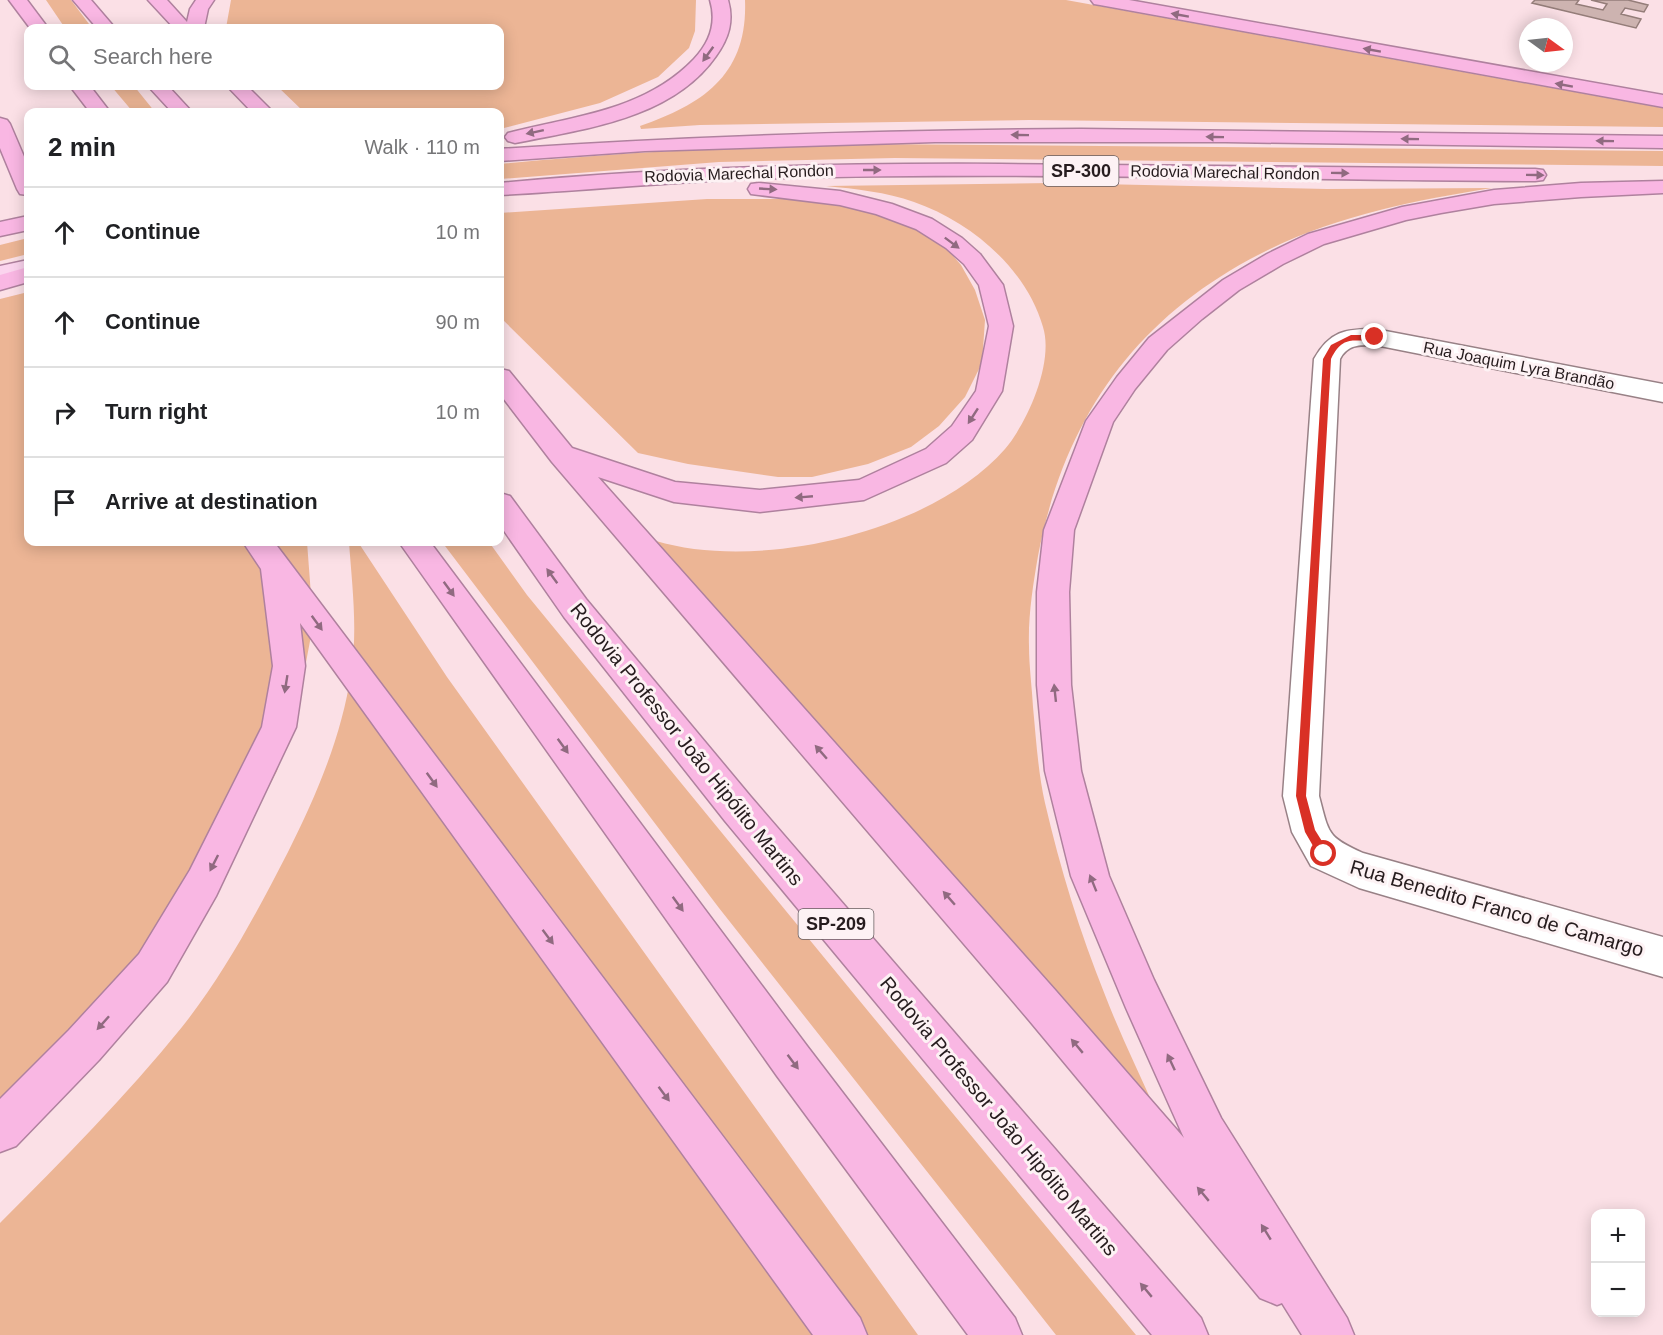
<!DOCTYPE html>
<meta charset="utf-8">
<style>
body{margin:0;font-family:Helvetica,sans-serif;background:#f6f6f6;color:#202124}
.controls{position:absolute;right:18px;bottom:18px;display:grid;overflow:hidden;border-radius:12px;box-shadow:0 3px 15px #0003}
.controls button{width:54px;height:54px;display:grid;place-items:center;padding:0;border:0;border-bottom:2px solid #e0e0e0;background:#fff;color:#202124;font:30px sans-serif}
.compass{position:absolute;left:1519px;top:18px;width:54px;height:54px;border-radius:50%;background:#fff;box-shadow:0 3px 15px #0003;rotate:105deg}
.stop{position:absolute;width:18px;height:18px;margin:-14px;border:4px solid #d93025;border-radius:50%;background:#fff}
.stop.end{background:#d93025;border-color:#fff;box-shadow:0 2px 6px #0008}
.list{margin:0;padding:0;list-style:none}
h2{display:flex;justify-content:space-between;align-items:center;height:78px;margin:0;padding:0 24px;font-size:26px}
h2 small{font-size:20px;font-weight:400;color:#757577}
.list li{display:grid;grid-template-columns:39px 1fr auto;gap:18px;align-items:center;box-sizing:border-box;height:90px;padding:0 24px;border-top:2px solid #e0e0e0}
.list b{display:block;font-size:22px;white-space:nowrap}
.list em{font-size:20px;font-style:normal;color:#757577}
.icon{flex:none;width:33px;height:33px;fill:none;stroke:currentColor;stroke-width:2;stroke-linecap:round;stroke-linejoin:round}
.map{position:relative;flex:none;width:1663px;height:1335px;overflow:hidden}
.search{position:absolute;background:#fff;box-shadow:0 3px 15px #0003;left:24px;top:24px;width:480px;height:66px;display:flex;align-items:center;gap:15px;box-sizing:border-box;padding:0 21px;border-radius:12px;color:#757577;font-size:22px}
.panel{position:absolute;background:#fff;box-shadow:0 3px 15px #0003;left:24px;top:108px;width:480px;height:438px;border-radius:12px}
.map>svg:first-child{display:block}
.green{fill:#ecb595}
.building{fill:#cdb3b0;stroke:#947d79;stroke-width:1.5}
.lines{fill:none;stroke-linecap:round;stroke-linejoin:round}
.street-casing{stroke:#988186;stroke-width:3}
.primary-casing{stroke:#af819e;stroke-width:3}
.highway-casing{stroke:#af819e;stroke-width:3}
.street{fill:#fff;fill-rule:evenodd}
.primary{fill:#fbd4ee;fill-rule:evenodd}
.highway{fill:#f9b7e3;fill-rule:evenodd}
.oneway{fill:#906a80}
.route{fill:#d93025}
.labels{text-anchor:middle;stroke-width:6;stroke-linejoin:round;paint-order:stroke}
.far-street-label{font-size:16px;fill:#261c1e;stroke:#fdf2f4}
.shield{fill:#fdf2f4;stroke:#665c5e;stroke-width:1.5}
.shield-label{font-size:18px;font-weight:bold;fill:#261c1e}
.street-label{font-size:20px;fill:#261c1e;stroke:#fdf2f4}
</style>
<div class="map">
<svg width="1663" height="1335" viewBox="0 0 1663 1335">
<rect width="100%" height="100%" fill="#fbe0e6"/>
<path class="green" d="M46,0h25l21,28h-27z
M231,0h465l-1,31 -6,17 -31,29 -58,26 -100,26v-17h-196l-27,-26h223v-58h-274z
M745,0h321l597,108v19l-634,-7 -329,5 -59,4 -1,-3c64,-22 108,-52 105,-126z
M111,86h23l21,26h-22z
M868,144l795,7v15l-768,-8 -176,4 -219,17v-15c122,-12 245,-18 368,-20z
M1052,183l275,6 165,-1c-75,12 -152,27 -222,61 -130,63 -205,165 -232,307 -5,29 -10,60 -9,90 0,20 3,41 4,61 3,31 5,65 12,96 15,65 35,130 60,192 15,39 34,78 51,116l-500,-570c104,31 276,-9 349,-92 23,-27 49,-87 38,-122 -17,-59 -72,-105 -129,-125 -28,-10 -58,-13 -88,-16z
M707,199h100l52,10 49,15 33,18 20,23 14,25 10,30 -3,43 -17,34 -26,29 -28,21 -43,17 -56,13h-34l-90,-13 -50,-11 -138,-136v-104z
M28,238v16l-28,7v-16z
M28,292v250h279l4,53 -1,46 -12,64 -21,66 -34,65 -243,305v-842z
M349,542h9l89,135 471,658h-918v-112c63,-63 126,-127 182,-196 43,-54 75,-115 106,-175 28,-56 54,-116 63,-179 7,-43 1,-88 -2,-131z
M442,542h47l38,53 341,416 268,324h-80l-337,-427z"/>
<path class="building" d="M1535,0h44l-3,4 27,6 4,-6 -16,-4h37l20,5 -4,7 -19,-4 -4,6 20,5 -5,9 -104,-25z"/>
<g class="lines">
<defs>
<path id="street" d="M1375,329l288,55v18l-288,-57c-15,0 -27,-1 -35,14l-21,437c10,38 8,41 44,57l300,84v40l-304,-89 -48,-22 -19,-34 -9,-36 31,-437c16,-28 31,-30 61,-30z"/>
<path id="primary" d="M28,260v14l-28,6v-14z"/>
<path id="highway" d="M9,0h18l21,28h-18z
M73,0h18l24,28h-18z
M148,0h19l20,22 3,-13 6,-9h18l-6,9 -4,19h-30z
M710,0h18c6,21 1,38 -12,56 -44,63 -132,73 -201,87l-7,-2 -3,-4 3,-4c66,-17 136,-22 186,-74 16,-17 23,-36 16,-59z
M1091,0h38l534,95v12l-563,-102 -6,-1z
M70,86h20l20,26h-20z
M148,86h20l24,26h-20z
M227,86h20l26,26h-21z
M0,118l7,2 3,4 18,42v29l-8,-1 -3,-5 -17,-41z
M1081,129l582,7v12l-437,-6h-291l-290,9 -145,10v-12c194,-13 387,-19 581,-20z
M1000,164l535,5 8,1 3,5 -3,5 -8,1c-250,-1 -500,-9 -750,-3 -95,2 -190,12 -285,17v-12c167,-16 333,-20 500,-19z
M1663,181v12l-82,4 -87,7 -53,9 -35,7 -82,24 -41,20 -44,26 -37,29 -35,31 -32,39 -22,33 -39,108 -5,62 2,93 10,86 28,105 45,104 67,138 126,200 7,17h-52l-20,-32 -5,2 -17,-7 -232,-279 -476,-557 -52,-68v-25l9,2 63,77 103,34 85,8 99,-10 67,-31 26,-23 24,-35 13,-65 -10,-41 -15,-21 -18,-16 -30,-19 -40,-15 -36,-9 -81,-10 -8,-1 -3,-5 3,-5 8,-1 81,8 52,13 40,15 30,19 18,16 23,31 10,41 -11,65 -30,49 -26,23 -82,37 -104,12 -86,-10 -76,-25 458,514 128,147 -58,-130 -55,-132 -26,-105 -8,-86v-93l7,-62 42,-109 31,-44 32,-39 74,-58 44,-26 41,-20 94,-27 92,-17 87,-7z
M28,216v14l-28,6v-14z
M28,267v15l-28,8v-15z
M500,493l10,3 76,103 165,198 450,521 7,17h-56l-427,-514 -161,-204 -64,-92z
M243,542h31l586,776 7,17h-54l-513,-712 5,43 -9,61 -80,169 -49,86 -68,78 -83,86 -16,6v-53l69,-69 70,-76 51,-84 72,-143 11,-61 -12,-97z
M399,542h31l377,504 208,272 7,17h-54l-191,-259z"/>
</defs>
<use href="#street" class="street-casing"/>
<use href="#primary" class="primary-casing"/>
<use href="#highway" class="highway-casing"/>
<use href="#street" class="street"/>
<use href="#primary" class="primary"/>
<use href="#highway" class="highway"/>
</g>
<defs><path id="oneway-solid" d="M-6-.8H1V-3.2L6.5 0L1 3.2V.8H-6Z" transform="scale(1.5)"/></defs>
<g class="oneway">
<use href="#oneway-solid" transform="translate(1180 15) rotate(-170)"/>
<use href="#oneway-solid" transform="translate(1372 50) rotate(-170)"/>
<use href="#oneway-solid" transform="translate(708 54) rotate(126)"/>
<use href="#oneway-solid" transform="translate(1564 85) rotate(-170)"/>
<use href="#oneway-solid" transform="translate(535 132) rotate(168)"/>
<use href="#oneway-solid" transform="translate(1020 135) rotate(-179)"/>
<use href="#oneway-solid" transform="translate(1215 137) rotate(-179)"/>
<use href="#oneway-solid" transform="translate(1410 139) rotate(-179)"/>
<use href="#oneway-solid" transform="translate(1605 141) rotate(-179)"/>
<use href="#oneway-solid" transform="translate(872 170)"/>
<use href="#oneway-solid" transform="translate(1340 173) rotate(1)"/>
<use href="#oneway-solid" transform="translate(1535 175) rotate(1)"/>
<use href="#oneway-solid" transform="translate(768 189) rotate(3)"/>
<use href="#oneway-solid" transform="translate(952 243) rotate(37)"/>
<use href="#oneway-solid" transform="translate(973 416) rotate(123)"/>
<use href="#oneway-solid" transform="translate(804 497) rotate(175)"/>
<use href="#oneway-solid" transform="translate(552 576) rotate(-126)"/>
<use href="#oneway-solid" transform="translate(449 589) rotate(54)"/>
<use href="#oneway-solid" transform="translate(317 623) rotate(54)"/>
<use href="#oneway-solid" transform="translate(286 684) rotate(99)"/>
<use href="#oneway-solid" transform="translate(1055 693) rotate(-96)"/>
<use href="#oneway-solid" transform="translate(563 746) rotate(54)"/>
<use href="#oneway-solid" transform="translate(821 752) rotate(-131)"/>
<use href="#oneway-solid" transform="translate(432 780) rotate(54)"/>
<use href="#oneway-solid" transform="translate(214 863) rotate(117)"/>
<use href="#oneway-solid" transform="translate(1093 883) rotate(-112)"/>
<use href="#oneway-solid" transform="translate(949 898) rotate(-131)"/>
<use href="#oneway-solid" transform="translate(678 904) rotate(54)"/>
<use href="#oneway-solid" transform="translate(548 937) rotate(53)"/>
<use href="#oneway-solid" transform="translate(103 1023) rotate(132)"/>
<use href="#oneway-solid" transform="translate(1077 1046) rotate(-130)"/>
<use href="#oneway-solid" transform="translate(793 1062) rotate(53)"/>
<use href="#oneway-solid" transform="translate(1171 1062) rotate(-115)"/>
<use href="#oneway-solid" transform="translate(664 1094) rotate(53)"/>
<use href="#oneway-solid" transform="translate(1203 1194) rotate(-130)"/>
<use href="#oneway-solid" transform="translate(1266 1232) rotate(-122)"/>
<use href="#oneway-solid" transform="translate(1146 1290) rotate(-130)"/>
</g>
<path class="route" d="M1351,335h24l3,2c-18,10 -33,-8 -47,22l-25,437 9,34 15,24 -6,5 -4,-1 -15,-26 -9,-36 27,-437 8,-14z"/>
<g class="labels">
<g class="far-street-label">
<text transform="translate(1225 172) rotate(1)" y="6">Rodovia Marechal Rondon</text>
<text transform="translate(739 173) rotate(-2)" y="6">Rodovia Marechal Rondon</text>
<text transform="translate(1519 365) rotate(11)" y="6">Rua Joaquim Lyra Brandão</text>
</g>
<g class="shield">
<rect x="1043.5" y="156" width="75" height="30" rx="4.5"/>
<rect x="798.5" y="909" width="75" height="30" rx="4.5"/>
</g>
<g class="shield-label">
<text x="1081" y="177">SP-300</text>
<text x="836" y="930">SP-209</text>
</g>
<g class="street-label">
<text transform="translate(687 744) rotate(51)" y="7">Rodovia Professor João Hipólito Martins</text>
<text transform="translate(1497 908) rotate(16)" y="7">Rua Benedito Franco de Camargo</text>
<text transform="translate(999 1116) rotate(50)" y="7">Rodovia Professor João Hipólito Martins</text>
</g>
</g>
</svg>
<div class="controls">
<button>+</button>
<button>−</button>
</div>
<svg class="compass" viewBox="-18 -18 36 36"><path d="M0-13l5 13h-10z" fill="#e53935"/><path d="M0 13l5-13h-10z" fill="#757577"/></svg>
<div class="stop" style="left:1324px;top:854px"></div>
<div class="stop end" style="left:1375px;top:337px"></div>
<div class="search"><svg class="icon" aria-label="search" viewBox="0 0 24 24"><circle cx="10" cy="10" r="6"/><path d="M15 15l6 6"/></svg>Search here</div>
<section class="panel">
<h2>2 min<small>Walk · 110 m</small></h2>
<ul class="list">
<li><svg class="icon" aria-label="ahead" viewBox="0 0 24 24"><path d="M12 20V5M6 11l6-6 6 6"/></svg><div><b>Continue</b></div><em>10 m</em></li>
<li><svg class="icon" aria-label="ahead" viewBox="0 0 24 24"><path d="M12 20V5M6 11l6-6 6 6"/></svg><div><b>Continue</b></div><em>90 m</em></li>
<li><svg class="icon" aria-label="right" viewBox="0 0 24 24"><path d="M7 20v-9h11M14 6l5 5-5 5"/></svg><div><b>Turn right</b></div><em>10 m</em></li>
<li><svg class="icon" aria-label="arrive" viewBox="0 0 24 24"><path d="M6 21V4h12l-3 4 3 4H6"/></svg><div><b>Arrive at destination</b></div></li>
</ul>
</section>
</div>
